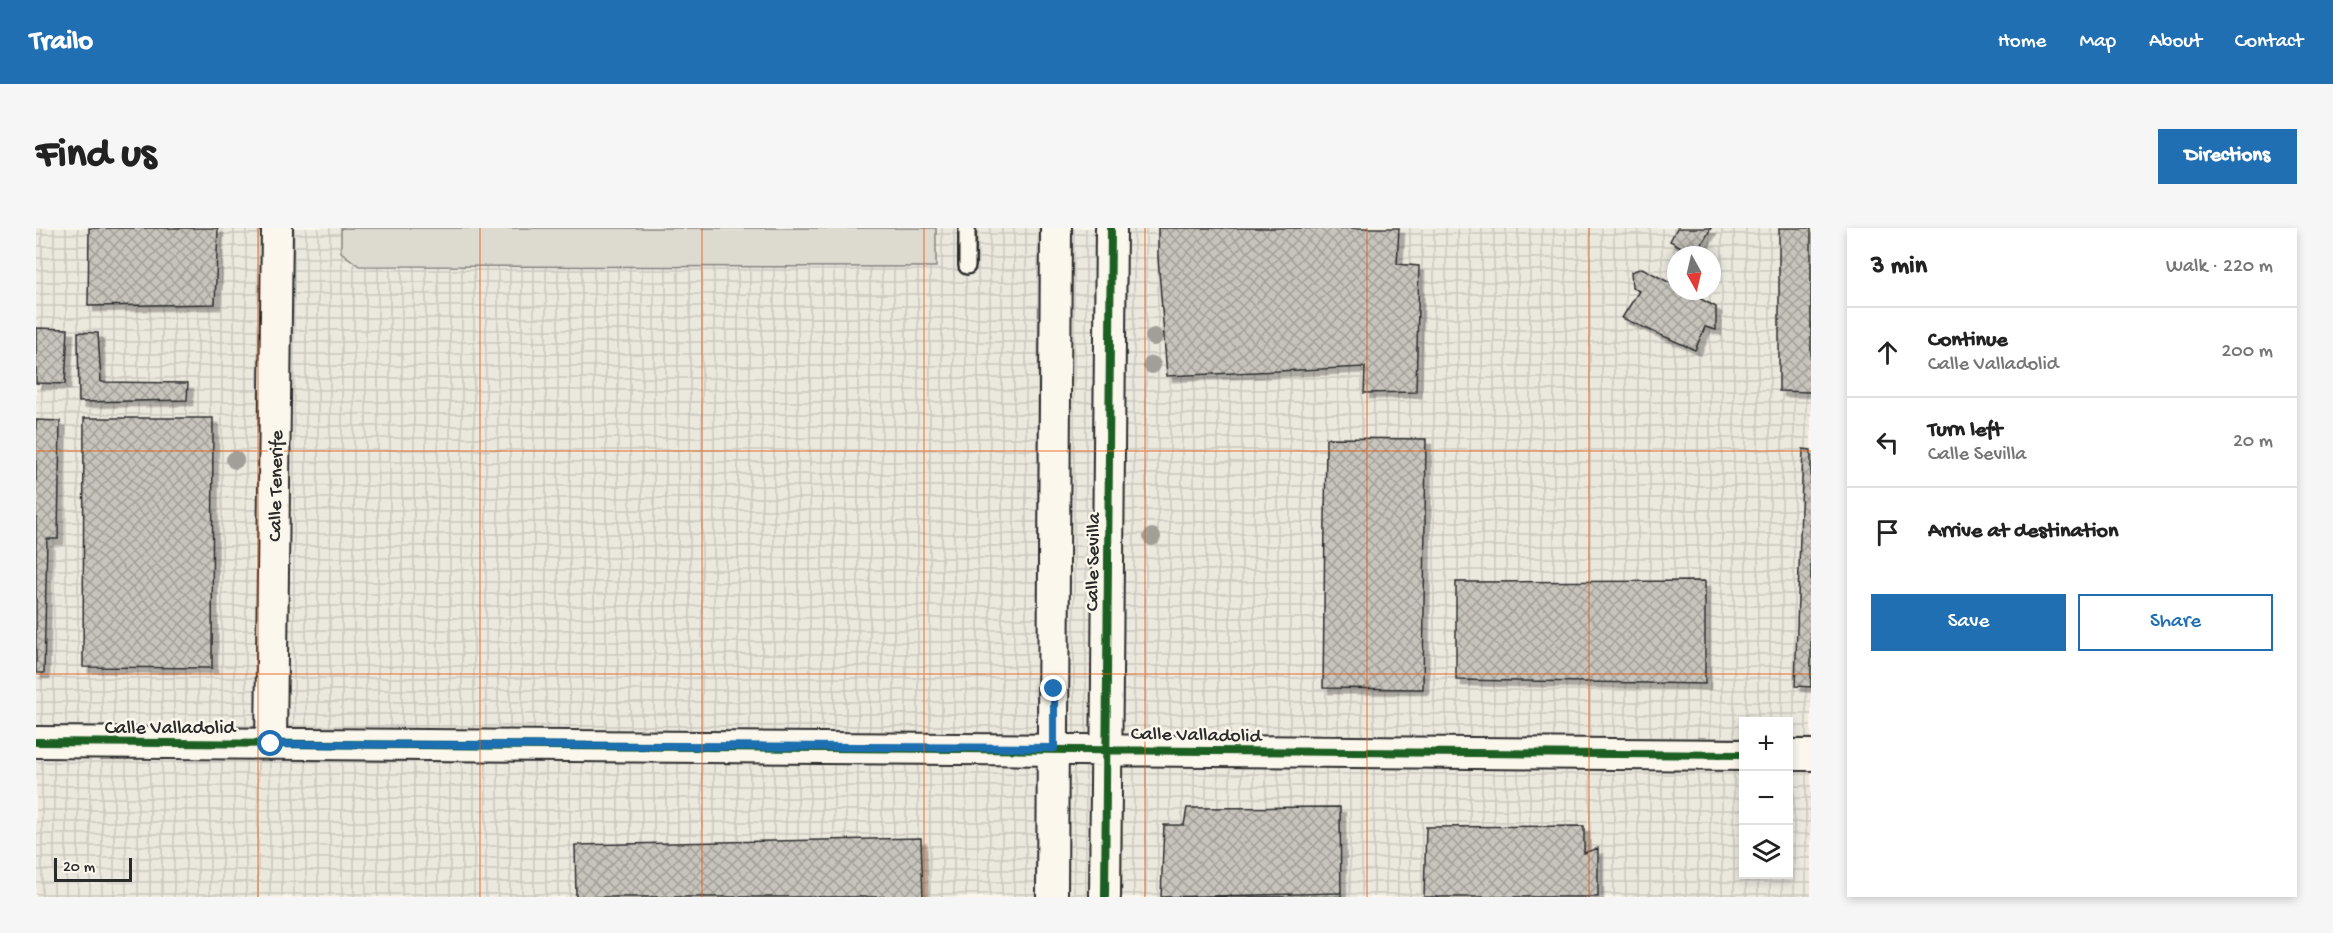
<!DOCTYPE html>
<meta charset="utf-8">
<style>
body{margin:0;font-family:"Gochi Hand",sans-serif;background:#f6f6f6;color:#222}
.controls{position:absolute;right:18px;bottom:18px;display:grid;overflow:hidden;border-radius:0px;box-shadow:0 3px 9px #0003}
.controls button{width:54px;height:54px;display:grid;place-items:center;padding:0;border:0;border-bottom:2px solid #e0e0e0;background:#fff;color:#222;font:30px sans-serif}
.compass{position:absolute;left:1631px;top:18px;width:54px;height:54px;border-radius:50%;background:#fff;box-shadow:0 3px 9px #0003;rotate:172deg}
.scale{position:absolute;left:18px;bottom:15px;width:78px;box-sizing:border-box;padding-left:6px;border:3px solid #2b2b2b;border-top:0;font-size:16px;line-height:21px;white-space:nowrap;color:#2b2b2b;-webkit-text-stroke:4px #fbf7ec;paint-order:stroke}
.stop{position:absolute;width:18px;height:18px;margin:-14px;border:4px solid #1f6fb2;border-radius:50%;background:#fff}
.stop.end{background:#1f6fb2;border-color:#fff;box-shadow:0 2px 6px #0008}
.list{margin:0;padding:0;list-style:none}
h2{display:flex;justify-content:space-between;align-items:center;height:78px;margin:0;padding:0 24px;font-size:26px}
h2 small{font-size:20px;font-weight:400;color:#767676}
.list li{display:grid;grid-template-columns:39px 1fr auto;gap:18px;align-items:center;box-sizing:border-box;height:90px;padding:0 24px;border-top:2px solid #e0e0e0}
.list b{display:block;font-size:22px;white-space:nowrap}
.list p{margin:0;font-size:20px;white-space:nowrap;color:#767676}
.list em{font-size:20px;font-style:normal;color:#767676}
.actions{display:flex;gap:12px;padding:18px 24px}
.actions a{flex:1;padding:14px 0;border:2px solid #1f6fb2;border-radius:0px;text-align:center;font-size:21px;color:#1f6fb2}
.actions .main{background:#1f6fb2;color:#fff}
.icon{flex:none;width:33px;height:33px;fill:none;stroke:currentColor;stroke-width:2;stroke-linecap:round;stroke-linejoin:round}
.map{position:relative;flex:none;width:1775px;height:669px;overflow:hidden;border-radius:0px}
header{display:flex;align-items:center;gap:36px;box-sizing:border-box;height:84px;padding:0 30px;background:#1f6fb2;color:#fff}
header strong{font-size:28px}
nav{display:flex;gap:33px;margin-inline-start:auto;font-size:21px}
.intro{display:flex;align-items:center;justify-content:space-between;box-sizing:border-box;height:144px;padding:0 36px}
h1{margin:0;font-size:42px}
.button{padding:15px 27px;border-radius:0px;background:#1f6fb2;color:#fff;font-size:21px;font-weight:700}
main{display:flex;gap:36px;padding:0 36px}
aside{flex:1;background:#fff;border-radius:0px;box-shadow:0 3px 9px #0003}
.map>svg:first-child{display:block}
.industrial{fill:url(#industrial-grid);fill-rule:evenodd}
.pitch{fill:#dddad0;stroke:#84827e;stroke-width:1.5}
.building{fill:url(#building-cross-hatch);stroke:#2b2b2b;stroke-width:1.5;filter:url(#shadow)}
.lines{fill:none;stroke-linecap:round;stroke-linejoin:round}
.service-casing{stroke:#2b2b2b;stroke-width:20}
.minor-casing{stroke:#2b2b2b;stroke-width:34}
.service{stroke:#fbf7ec;stroke-width:15}
.minor{stroke:#fbf7ec;stroke-width:30}
.cycleway-casing{stroke:#fbf7ec;stroke-width:11}
.cycleway{stroke:#1b5e20;stroke-width:8}
.tree{fill:#a19f98}
.route{stroke:#1f6fb2;stroke-width:8}
.grid{fill:none;stroke:#e8590c;stroke-width:1.5;stroke-opacity:0.55}
.labels{text-anchor:middle;stroke-width:5;stroke-linejoin:round;paint-order:stroke}
.street-label{font-size:20px;fill:#2b2b2b;stroke:#fbf7ec}
</style>
<header>
<strong>Trailo</strong>
<nav><a>Home</a><a>Map</a><a>About</a><a>Contact</a></nav>
</header>
<div class="intro"><h1>Find us</h1><a class="button">Directions</a></div>
<main>
<div class="map">
<svg width="1775" height="669" viewBox="0 0 1775 669">
<defs>
<pattern id="industrial-grid" width="8" height="8" patternUnits="userSpaceOnUse" patternTransform="scale(1.5)"><rect width="8" height="8" fill="#ebe8de"/><path d="M0 4h8M4 0v8" fill="none" stroke="#cac7bf"/></pattern>
<pattern id="building-cross-hatch" width="8" height="8" patternUnits="userSpaceOnUse" patternTransform="scale(1.5)"><rect width="8" height="8" fill="#c7c4bc"/><path d="M0 0l8 8M0 8l8-8" fill="none" stroke="#a29f99"/></pattern>
<filter id="shadow"><feDropShadow dx="5.5" dy="5.5" stdDeviation="0" flood-color="#0004"/></filter>
</defs>
<rect width="100%" height="100%" fill="#fbf7ec"/>
<filter id="ink" filterUnits="userSpaceOnUse"><feTurbulence type="fractalNoise" baseFrequency=".0167" numOctaves="2"/><feDisplacementMap in="SourceGraphic" scale="12" xChannelSelector="R" yChannelSelector="G"/><feConvolveMatrix kernelMatrix="1 2 1 2 8 2 1 2 1" color-interpolation-filters="sRGB"/></filter>
<g filter="url(#ink)">
<path class="industrial" d="M0,0h1775v669h-1775zM1640,27h36v36h-36zM1708,494h44v152h-44z"/>
<path class="pitch" d="M305,0h595v39l-577,-1 -18,-14z"/>
<path class="building" d="M53,0h129l-3,76 -127,2z
M1122,0h241l-2,36 22,2 -3,126 -52,1 1,-26 -198,9 -9,-119z
M1641,0h34l-15,27 -26,-14z
M1743,0h32v164l-32,-1z
M1606,40l34,18v5h10l30,16v23l-11,-3 -10,23 -73,-32 17,-27 -7,-4 -1,-15z
M0,100l32,1 -3,55 -29,-1z
M42,104l20,1 3,49 87,1 -1,17 -108,2z
M48,190h129l-1,250 -129,-1z
M0,192l24,1 -2,118h-11l-3,134h-8z
M1290,210l100,1 -3,250 -100,-1z
M1767,221l8,1v237l-16,-1z
M1669,353v103l-249,-4v-98z
M1304,579l1,86 -180,4 3,-72h20l3,-17z
M1548,598v27l14,-5v49h-174l2,-70z
M885,610l2,59h-347l-1,-52z
M1305,665v4h-172z"/>
<g class="lines">
<defs>
<path id="service" d="M931,0v38"/>
<path id="minor" d="M0,514l1708,13
M235,516l6,-516
M1752,527h23
M1016,669l4,-669
M1069,669l6,-669"/>
</defs>
<use href="#service" class="service-casing"/>
<use href="#minor" class="minor-casing"/>
<use href="#service" class="service"/>
<use href="#minor" class="minor"/>
<defs>
<path id="cycleway" d="M0,514l1708,13
M1069,669l6,-669"/>
</defs>
<use href="#cycleway" class="cycleway-casing"/>
<use href="#cycleway" class="cycleway"/>
</g>
<g class="tree">
<circle cx="1118" cy="109" r="9"/>
<circle cx="1116" cy="137" r="9"/>
<circle cx="199" cy="232" r="9"/>
<circle cx="1116" cy="309" r="9"/>
</g>
</g>
<g class="lines" filter="url(#ink)">
<path class="route" d="M235,516l783,4v-59"/>
</g>
<path class="grid" d="M222,0v669M444,0v669M666,0v669M888,0v669M1109,0v669M1331,0v669M1553,0v669M0,223h1775M0,446h1775"/>
<g class="labels">
<g class="street-label">
<text transform="translate(238 258) rotate(-89)" y="7">Calle Tenerife</text>
<text transform="translate(1055 334) rotate(-89)" y="7">Calle Sevilla</text>
<text x="134" y="505">Calle Valladolid</text>
<text transform="translate(1160 505) rotate(1)" y="7">Calle Valladolid</text>
</g>
</g>
</svg>
<div class="controls">
<button>+</button>
<button>−</button>
<button><svg class="icon" aria-label="layers" viewBox="0 0 24 24"><path d="M12 4l9 5-9 5-9-5zM3 14l9 5 9-5"/></svg></button>
</div>
<svg class="compass" viewBox="-18 -18 36 36"><path d="M0-13l5 13h-10z" fill="#e53935"/><path d="M0 13l5-13h-10z" fill="#767676"/></svg>
<div class="scale">20 m</div>
<div class="stop" style="left:235px;top:516px"></div>
<div class="stop end" style="left:1018px;top:461px"></div>
</div>
<aside>
<h2>3 min<small>Walk · 220 m</small></h2>
<ul class="list">
<li><svg class="icon" aria-label="ahead" viewBox="0 0 24 24"><path d="M12 20V5M6 11l6-6 6 6"/></svg><div><b>Continue</b><p>Calle Valladolid</p></div><em>200 m</em></li>
<li><svg class="icon" aria-label="left" viewBox="0 0 24 24"><path d="M17 20v-9H6M10 6l-5 5 5 5"/></svg><div><b>Turn left</b><p>Calle Sevilla</p></div><em>20 m</em></li>
<li><svg class="icon" aria-label="arrive" viewBox="0 0 24 24"><path d="M6 21V4h12l-3 4 3 4H6"/></svg><div><b>Arrive at destination</b></div></li>
</ul>
<div class="actions"><a class="main">Save</a><a>Share</a></div>
</aside>
</main>
